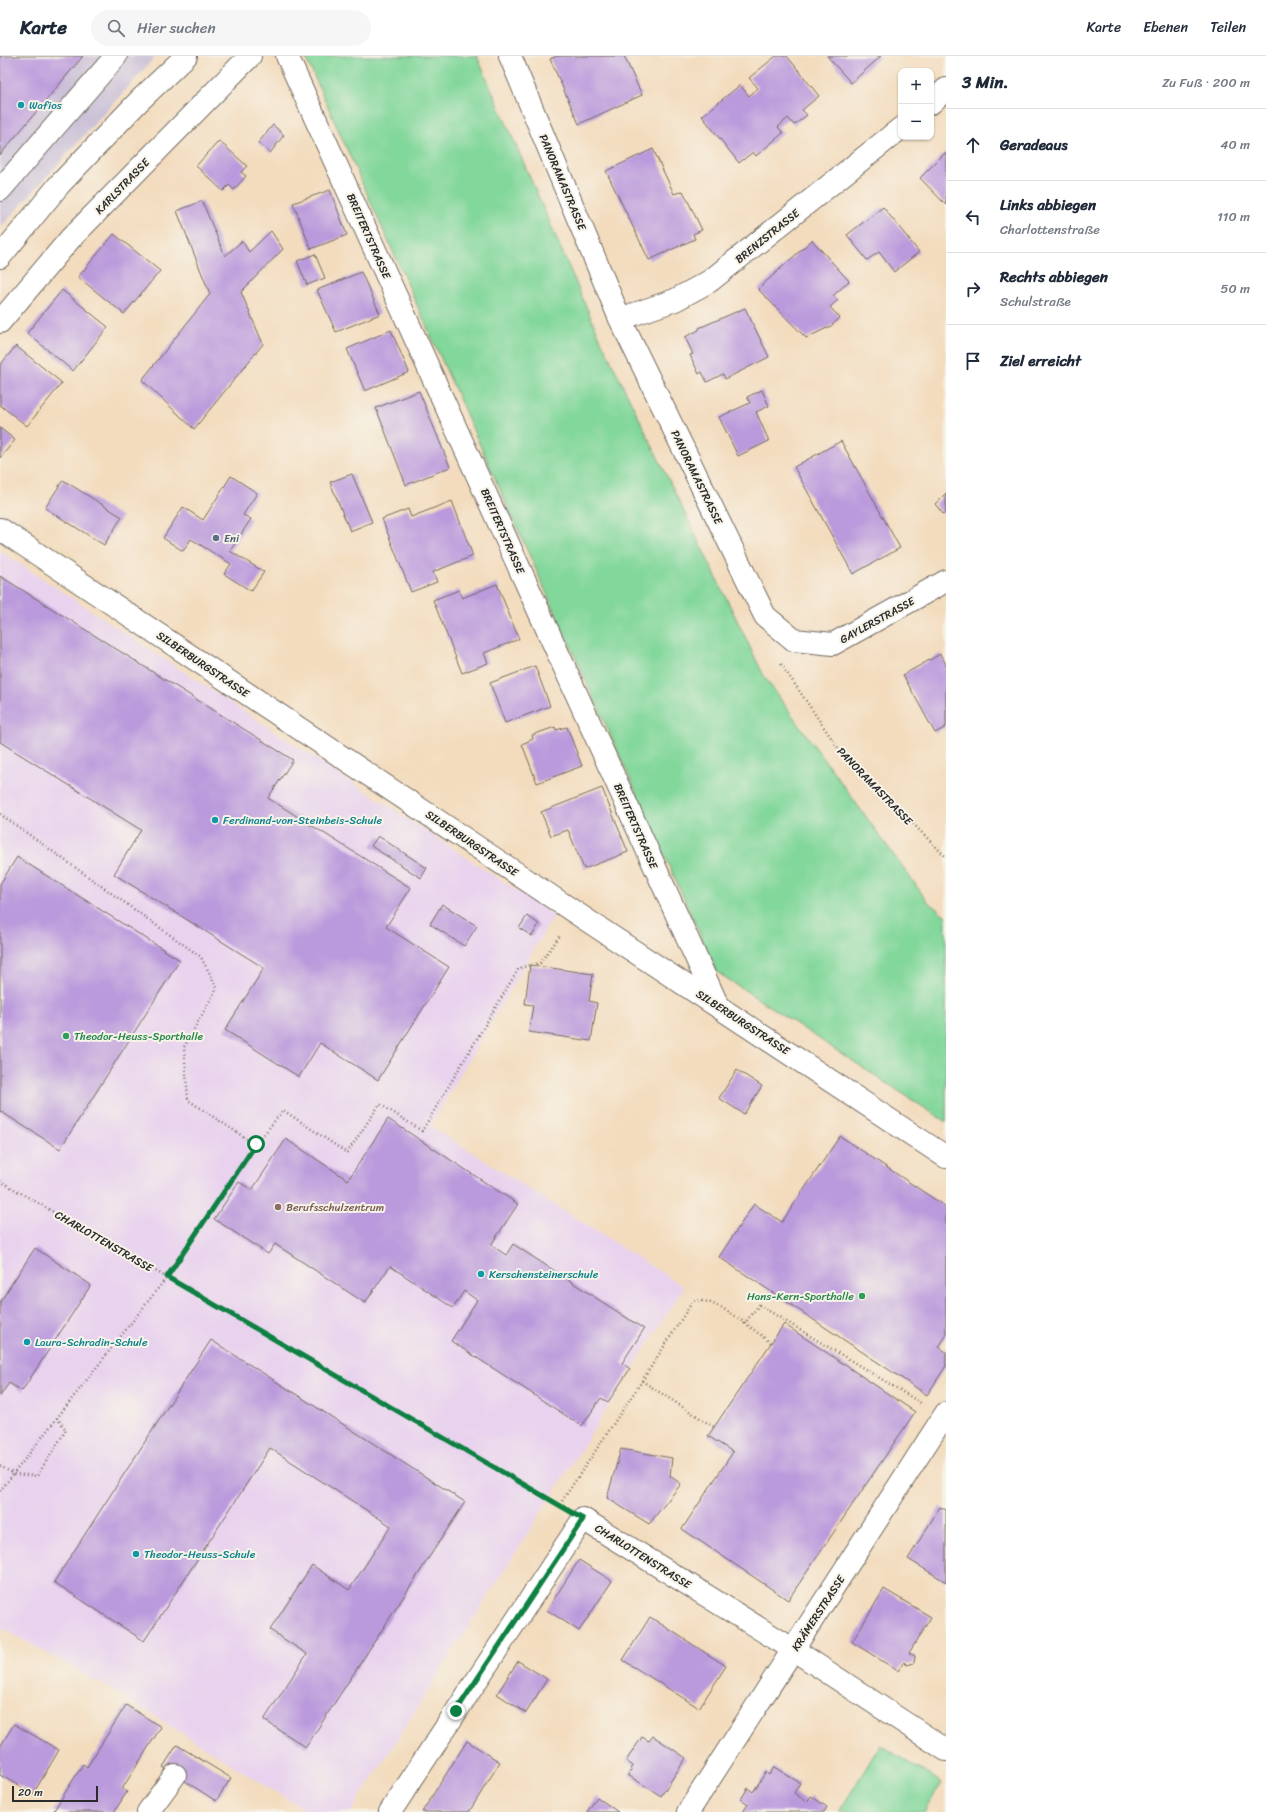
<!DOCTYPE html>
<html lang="de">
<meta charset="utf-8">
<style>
body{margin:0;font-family:Sriracha,sans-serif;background:#f6f6f7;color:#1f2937}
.controls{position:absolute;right:12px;top:12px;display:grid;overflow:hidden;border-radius:8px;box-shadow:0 1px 3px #0004}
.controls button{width:36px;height:36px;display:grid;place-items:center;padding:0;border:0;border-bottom:1px solid #e0e1e3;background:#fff;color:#1f2937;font:20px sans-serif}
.scale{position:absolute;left:12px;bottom:10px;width:86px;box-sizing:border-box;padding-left:4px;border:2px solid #2b2b2b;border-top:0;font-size:11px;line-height:14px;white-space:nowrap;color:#2b2b2b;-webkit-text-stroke:3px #f7f3e8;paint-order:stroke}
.stop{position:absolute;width:12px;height:12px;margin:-9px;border:3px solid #0b8043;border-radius:50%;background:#fff}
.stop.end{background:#0b8043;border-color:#fff;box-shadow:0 1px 4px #0008}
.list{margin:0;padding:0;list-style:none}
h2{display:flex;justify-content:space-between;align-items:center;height:52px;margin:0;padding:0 16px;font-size:17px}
h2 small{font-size:13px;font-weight:400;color:#747a83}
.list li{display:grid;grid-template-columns:26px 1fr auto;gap:12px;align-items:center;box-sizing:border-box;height:72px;padding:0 16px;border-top:1px solid #e0e1e3}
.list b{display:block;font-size:15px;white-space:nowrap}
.list p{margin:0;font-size:13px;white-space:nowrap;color:#747a83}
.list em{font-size:13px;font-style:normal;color:#747a83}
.icon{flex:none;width:22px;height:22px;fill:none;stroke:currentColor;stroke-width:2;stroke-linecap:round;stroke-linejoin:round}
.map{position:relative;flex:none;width:946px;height:1756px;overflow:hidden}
header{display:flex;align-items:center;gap:24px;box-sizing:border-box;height:56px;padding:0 20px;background:#fff;border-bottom:1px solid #e0e1e3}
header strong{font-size:19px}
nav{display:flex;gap:22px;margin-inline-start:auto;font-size:14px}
.search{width:280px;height:36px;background:#f6f6f7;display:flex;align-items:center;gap:10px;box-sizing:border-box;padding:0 14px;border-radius:22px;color:#747a83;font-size:15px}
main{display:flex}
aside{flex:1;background:#fff}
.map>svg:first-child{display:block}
.built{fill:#e8d2ee}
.industrial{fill:#c9bfd7}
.green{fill:#82d79b;stroke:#568163}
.building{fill:#ba99dc}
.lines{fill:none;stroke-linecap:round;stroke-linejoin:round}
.minor-casing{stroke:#71695e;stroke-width:24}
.major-casing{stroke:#71695e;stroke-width:24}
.path{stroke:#71695e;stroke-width:2.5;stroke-dasharray:1 3;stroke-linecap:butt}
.minor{stroke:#fff;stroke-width:22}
.major{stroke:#fff;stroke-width:22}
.route{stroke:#0b8043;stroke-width:5}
.culture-dot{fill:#0f9aa8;stroke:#f7f3e8;stroke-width:1.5}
.service-dot{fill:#5c6f8a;stroke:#f7f3e8;stroke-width:1.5}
.leisure-dot{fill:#2e9e5b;stroke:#f7f3e8;stroke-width:1.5}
.education-dot{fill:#8d6e63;stroke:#f7f3e8;stroke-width:1.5}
.labels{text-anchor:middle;stroke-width:4;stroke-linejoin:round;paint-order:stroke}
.culture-label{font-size:11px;fill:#0d838f;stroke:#f7f3e8;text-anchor:start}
.street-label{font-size:11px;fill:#2b2b2b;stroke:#f7f3e8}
.service-label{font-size:11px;fill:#4e5e75;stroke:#f7f3e8;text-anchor:start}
.leisure-label{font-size:11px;fill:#27864d;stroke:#f7f3e8;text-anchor:start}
.education-label{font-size:11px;fill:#785e54;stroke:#f7f3e8;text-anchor:start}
</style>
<header>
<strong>Karte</strong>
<div class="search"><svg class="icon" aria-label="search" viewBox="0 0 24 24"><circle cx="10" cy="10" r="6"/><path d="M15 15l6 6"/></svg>Hier suchen</div>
<nav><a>Karte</a><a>Ebenen</a><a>Teilen</a></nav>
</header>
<main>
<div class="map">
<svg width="946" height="1756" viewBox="0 0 946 1756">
<rect width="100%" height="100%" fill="#f7f3e8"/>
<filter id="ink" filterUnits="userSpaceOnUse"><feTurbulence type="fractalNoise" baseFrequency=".025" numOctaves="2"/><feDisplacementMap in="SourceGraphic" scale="8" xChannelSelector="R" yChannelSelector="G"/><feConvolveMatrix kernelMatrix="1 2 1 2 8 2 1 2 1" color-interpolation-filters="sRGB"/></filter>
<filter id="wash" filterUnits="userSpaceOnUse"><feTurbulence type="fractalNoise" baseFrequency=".012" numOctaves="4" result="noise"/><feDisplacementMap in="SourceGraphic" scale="16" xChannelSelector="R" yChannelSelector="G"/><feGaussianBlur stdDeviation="0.9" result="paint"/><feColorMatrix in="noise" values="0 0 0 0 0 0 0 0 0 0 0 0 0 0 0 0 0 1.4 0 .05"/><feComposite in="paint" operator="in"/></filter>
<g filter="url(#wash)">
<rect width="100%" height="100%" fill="#f3dcbe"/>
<path class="built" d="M0,495l554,364 -124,211 254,161 -333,525h-43l-189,-118 -119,-67z"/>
<path class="industrial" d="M0,0h156l-156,172z"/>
<path class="green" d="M305,0h172l122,280 166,342 163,224 18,14v206l-229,-150z
M880,1689l62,38 -18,29h-85z"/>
<g id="blocks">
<path class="building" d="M0,0h83l-83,99z
M557,0h67l18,39 -63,29 -29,-65z
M776,0h11l32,40 -17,14 5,5 -13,10 -6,-7 -10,9 5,6 -27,23 -3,-4 -14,11 -37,-47 38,-31 9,11 9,-8 -9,-10z
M827,0h54l-30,27z
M273,69l11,10 -14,18 -12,-10z
M219,85l28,25 -6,6 5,4 -12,14 -5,-5 -6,6 -27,-25z
M653,93l21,45 9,-3 19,39 -9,4 2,5 -46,21 -43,-89z
M946,96v53l-26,-27z
M330,134l17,45 -36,14 -18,-46z
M202,145l23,55 17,-15 7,11 22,-21 12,18 -42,43 22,52 -69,85 -52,-49 68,-86 -33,-83z
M883,151l36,45 -25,20 -15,-20 -12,8 -20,-25z
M114,178l46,37 -36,43 -46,-37z
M812,184l37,41 -16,15 5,4 -8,7 10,11 -9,8 -25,12 -48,-49z
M315,198l10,24 -18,7 -10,-24z
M361,216l19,42 -44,18 -19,-42z
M62,234l46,37 -35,44 -46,-38z
M745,252l24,49 -44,22 -2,-5 -16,8 -5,-10 -3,2 -9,-19 3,-1 -8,-17 14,-7v-2z
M391,274l18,42 -44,19 -18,-42z
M16,290l46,37 -35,43 -27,-21v-40z
M762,334l7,16 -13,6 13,29 -31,15 -19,-39 31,-14 -3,-6z
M419,335l31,76 -44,18 -30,-77z
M0,372l15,12 -15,18z
M841,385l59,107 -47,26 -59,-107z
M352,418l20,48 -22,9 -20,-49z
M231,420l26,17 -14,22 8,4 -21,32 34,21 -13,19 -27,-17 7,-10 -40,-25 -8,12 -20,-13 20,-31 20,13z
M63,424l59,37 -18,28 -59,-37z
M946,437v20l-3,1 -8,-10z
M452,445l21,55 -40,16 4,10 -26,10 -29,-73 26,-10 3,8z
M0,520l293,184 -25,38 143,90 -25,39 63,40 -71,113 -58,-37 -21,34 -74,-47 39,-62 -150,-94 27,-44 -141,-88z
M497,528l22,55 -35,14 4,10 -26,10 -29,-73 26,-10 3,8z
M940,598l6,10v63l-11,6 -32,-58z
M535,610l15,40 -45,17 -15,-40z
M555,671l1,3 11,-3 15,39 -45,17 -15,-39 11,-5 -1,-4z
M602,732l26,64 -44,17 -16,-39 -17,6 -10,-24z
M378,780l49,32 -6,10 -50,-32z
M17,801l163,103 -120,189 -60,-38v-227z
M442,848l35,22 -13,20 -34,-22z
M527,860l12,8 -7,12 -13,-8z
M530,909l63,9 -4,27 8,2 -6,38 -62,-9 4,-27 -8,-1z
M737,1014l25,16 -18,28 -25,-16z
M388,1063l130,85 -27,41 15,10 7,-11 131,85 -22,34 8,6 -22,33 -7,-4 -19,28 -131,-85 26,-41 -13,-9 -11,17 -63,-42 -25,37 -90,-59 -7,10 -54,-35 25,-37 13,8 34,-51 62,41z
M840,1080l106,71v129l-7,11 7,5v14l-19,29 -208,-138 35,-53 28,18z
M35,1192l56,37 -69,106 -13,-8 -9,13v-94z
M784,1268l131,88 -127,188 -106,-71 51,-77 -25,-16z
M211,1284l254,162 -159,245 -42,-27 43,-66 -37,-24 42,-65 37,25 42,-64 -121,-78 -126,193 -90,-59z
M621,1393l51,9 -2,18 11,8 -32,40 -42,-26z
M940,1451l6,3v72l-38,-23z
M579,1504l33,21 -33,50 -32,-21z
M884,1533l47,28 -22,36 6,3 -1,7 -7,2 -3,-3 -6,9 -46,-29z
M650,1561l76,49 -27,42 -76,-48z
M518,1605l29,18 -21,34 -29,-19z
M126,1649l35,22 -39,62 5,3 -13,20h-61l30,-48 4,3z
M14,1668l45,26 -26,44 -33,-19v-28z
M653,1680l33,22 -25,38 -33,-21 5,-9 -7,-5 16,-24 7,4z
M467,1685l33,21 -31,50h-47z
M177,1689l54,33 -15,23 -53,-34z
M774,1711l26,16 -6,10 13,9 4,-6 16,11 -3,5h-81l5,-8 -7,-5 7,-11 5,4 13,-20 3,3z
M597,1741l21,15h-31z"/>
</g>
</g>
<g filter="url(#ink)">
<use href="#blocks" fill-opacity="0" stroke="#71695e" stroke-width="1"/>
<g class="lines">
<defs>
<path id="minor" d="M287,0l431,950
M510,0l110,263 145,297 29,24 39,4 113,-63
M931,47l15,-14
M0,134l116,-134
M620,263l55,-19 35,-19 191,-153
M0,473l576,384 370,244
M148,1756l27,-37
M390,1756l193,-293 211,131 152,100
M688,1756l258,-399"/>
<path id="major" d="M0,201l59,-72 80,-84 47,-45
M0,266l70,-83 180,-183"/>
</defs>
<use href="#minor" class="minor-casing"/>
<use href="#major" class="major-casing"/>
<path class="path" d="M781,608l57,84 108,109
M0,758l201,143 16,31 -33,59 4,53 68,45
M0,1125l560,324
M744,1268l15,-19 162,98
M642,1325l51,-80c23,-5 60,29 78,42
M0,1410l14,8 23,2 29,-46 -9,-12
M0,1435l167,-214 89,-132 27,-35 64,43 33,-49 42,27 97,-163 21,-5 21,-29
M562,1445l80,-120 72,46"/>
<use href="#minor" class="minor"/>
<use href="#major" class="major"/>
</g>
</g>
<g class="lines" filter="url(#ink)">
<path class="route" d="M256,1088l-89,133 416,242 -127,192"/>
</g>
<g class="culture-dot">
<circle cx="21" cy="49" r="4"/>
<circle cx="215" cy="764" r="4"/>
<circle cx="481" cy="1218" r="4"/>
<circle cx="27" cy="1286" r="4"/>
<circle cx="136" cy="1498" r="4"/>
</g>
<circle class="service-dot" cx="216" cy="482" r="4"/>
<g class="leisure-dot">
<circle cx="66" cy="980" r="4"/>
<circle cx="862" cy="1240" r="4"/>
</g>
<circle class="education-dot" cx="278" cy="1151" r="4"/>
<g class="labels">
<g class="culture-label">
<text x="29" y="53">Wafios</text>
<text x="223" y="768">Ferdinand-von-Steinbeis-Schule</text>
<text x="489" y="1222">Kerschensteinerschule</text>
<text x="35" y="1290">Laura-Schradin-Schule</text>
<text x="144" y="1502">Theodor-Heuss-Schule</text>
</g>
<g class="street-label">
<text transform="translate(563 126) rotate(67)" y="4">PANORAMASTRASSE</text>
<text transform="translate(122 130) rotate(-46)" y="4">KARLSTRASSE</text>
<text transform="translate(369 180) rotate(66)" y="4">BREITERTSTRASSE</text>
<text transform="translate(767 180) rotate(-39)" y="4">BRENZSTRASSE</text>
<text transform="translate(697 421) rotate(64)" y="4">PANORAMASTRASSE</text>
<text transform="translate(503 475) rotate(66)" y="4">BREITERTSTRASSE</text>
<text transform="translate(877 564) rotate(-29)" y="4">GAYLERSTRASSE</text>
<text transform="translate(203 608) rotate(34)" y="4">SILBERBURGSTRASSE</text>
<text transform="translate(875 730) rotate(46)" y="4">PANORAMASTRASSE</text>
<text transform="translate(636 770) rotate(66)" y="4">BREITERTSTRASSE</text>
<text transform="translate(472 787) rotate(34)" y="4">SILBERBURGSTRASSE</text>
<text transform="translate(743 966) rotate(33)" y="4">SILBERBURGSTRASSE</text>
<text transform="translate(104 1185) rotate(30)" y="4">CHARLOTTENSTRASSE</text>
<text transform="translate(643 1500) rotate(32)" y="4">CHARLOTTENSTRASSE</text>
<text transform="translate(818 1557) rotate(-57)" y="4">KRÄMERSTRASSE</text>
</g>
<g class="service-label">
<text x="224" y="486">Eni</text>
</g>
<g class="leisure-label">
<text x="74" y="984">Theodor-Heuss-Sporthalle</text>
<text x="854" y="1244" text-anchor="end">Hans-Kern-Sporthalle</text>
</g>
<g class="education-label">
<text x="286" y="1155">Berufsschulzentrum</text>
</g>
</g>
</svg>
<div class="controls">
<button>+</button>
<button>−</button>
</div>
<div class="scale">20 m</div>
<div class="stop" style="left:256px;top:1088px"></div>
<div class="stop end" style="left:456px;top:1655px"></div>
</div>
<aside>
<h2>3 Min.<small>Zu Fuß · 200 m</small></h2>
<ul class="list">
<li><svg class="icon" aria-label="ahead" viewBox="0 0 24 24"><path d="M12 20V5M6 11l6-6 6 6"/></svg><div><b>Geradeaus</b></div><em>40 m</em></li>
<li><svg class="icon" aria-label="left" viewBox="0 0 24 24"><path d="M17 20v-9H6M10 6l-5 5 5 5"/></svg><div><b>Links abbiegen</b><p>Charlottenstraße</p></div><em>110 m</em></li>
<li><svg class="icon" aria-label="right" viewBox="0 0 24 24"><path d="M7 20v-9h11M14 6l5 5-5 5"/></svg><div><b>Rechts abbiegen</b><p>Schulstraße</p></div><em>50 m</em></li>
<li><svg class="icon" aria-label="arrive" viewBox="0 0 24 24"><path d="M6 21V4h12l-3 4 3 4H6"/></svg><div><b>Ziel erreicht</b></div></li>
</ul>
</aside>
</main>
